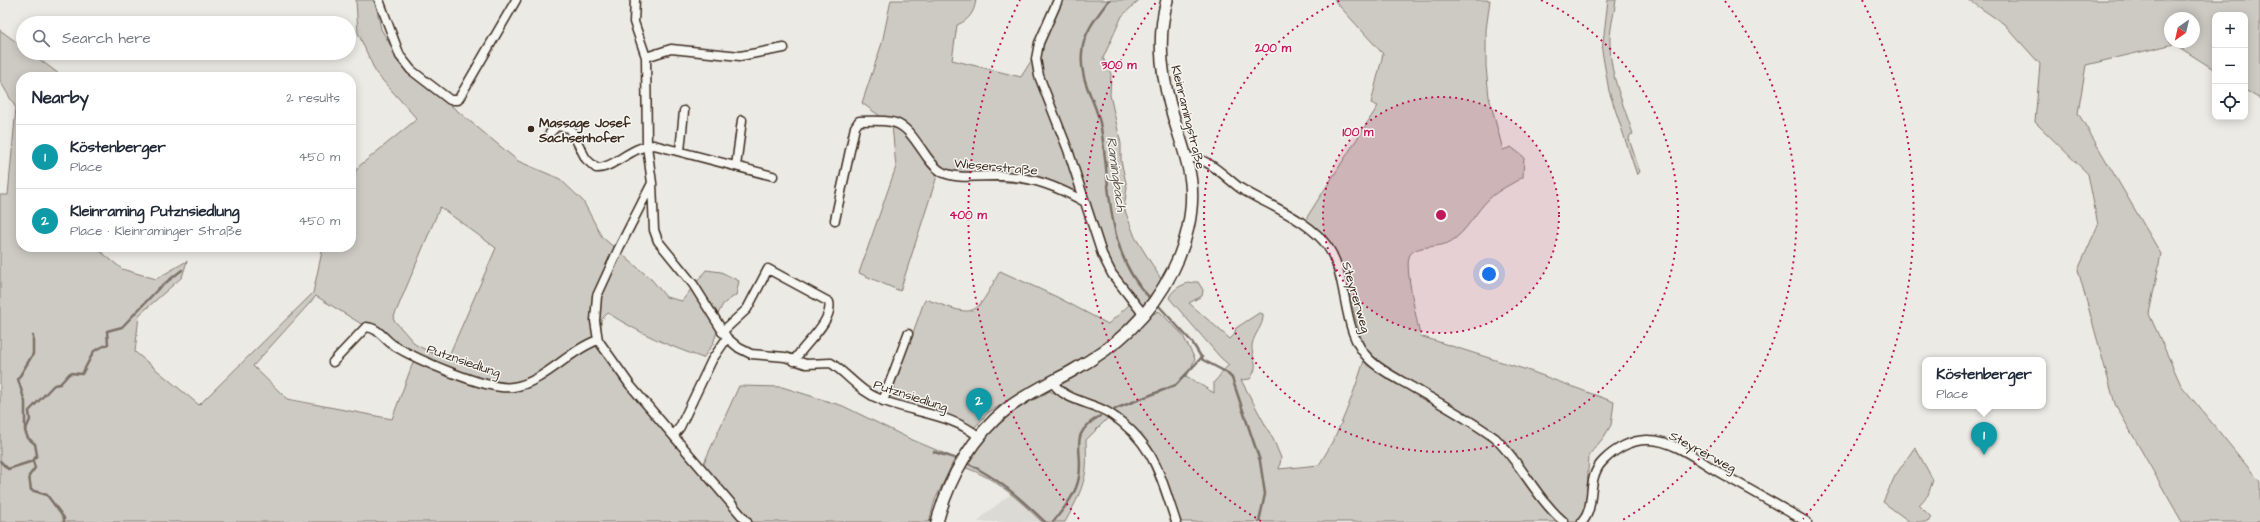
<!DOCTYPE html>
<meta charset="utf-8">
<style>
body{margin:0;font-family:"Architects Daughter",sans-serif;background:#f2f2f3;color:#1f2937}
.controls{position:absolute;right:12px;top:12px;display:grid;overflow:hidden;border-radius:8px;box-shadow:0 2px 10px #0003}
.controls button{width:36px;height:36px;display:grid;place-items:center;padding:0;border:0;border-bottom:1px solid #e0e1e3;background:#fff;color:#1f2937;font:20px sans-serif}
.compass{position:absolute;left:2164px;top:12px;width:36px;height:36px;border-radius:50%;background:#fff;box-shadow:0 2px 10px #0003;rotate:214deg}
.you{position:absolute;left:1489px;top:274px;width:14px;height:14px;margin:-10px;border:3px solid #fff;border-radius:50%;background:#1a73e8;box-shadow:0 0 0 6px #1a73e833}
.badge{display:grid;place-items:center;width:26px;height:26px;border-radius:50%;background:#3b2a1e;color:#fff;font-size:13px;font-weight:700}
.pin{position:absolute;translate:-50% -33px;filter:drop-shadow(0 1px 2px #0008)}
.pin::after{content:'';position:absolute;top:21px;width:14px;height:12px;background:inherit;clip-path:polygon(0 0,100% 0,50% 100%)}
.popup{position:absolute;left:1922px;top:357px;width:124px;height:52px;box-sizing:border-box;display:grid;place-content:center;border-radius:8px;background:#fff;filter:drop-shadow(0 1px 3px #0005);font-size:13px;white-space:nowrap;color:#747a83}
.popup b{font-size:15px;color:#1f2937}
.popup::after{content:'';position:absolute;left:50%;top:100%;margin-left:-8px;border:8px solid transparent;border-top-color:#fff}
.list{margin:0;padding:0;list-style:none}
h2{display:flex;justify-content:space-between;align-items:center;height:52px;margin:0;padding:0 16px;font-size:17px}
h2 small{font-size:13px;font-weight:400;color:#747a83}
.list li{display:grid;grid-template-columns:26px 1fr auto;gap:12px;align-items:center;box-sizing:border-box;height:64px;padding:0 16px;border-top:1px solid #e0e1e3}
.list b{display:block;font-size:15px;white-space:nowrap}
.list p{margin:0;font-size:13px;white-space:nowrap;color:#747a83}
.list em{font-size:13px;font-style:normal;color:#747a83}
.icon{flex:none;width:22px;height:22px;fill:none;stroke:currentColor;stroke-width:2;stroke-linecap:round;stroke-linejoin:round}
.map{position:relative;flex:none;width:2260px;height:522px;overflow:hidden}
.search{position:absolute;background:#fff;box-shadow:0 2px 10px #0003;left:16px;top:16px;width:340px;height:44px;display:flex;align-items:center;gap:10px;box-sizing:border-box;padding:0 14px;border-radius:22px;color:#747a83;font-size:15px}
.panel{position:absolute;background:#fff;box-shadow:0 2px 10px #0003;left:16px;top:72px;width:340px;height:180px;border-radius:16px}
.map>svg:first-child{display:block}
.built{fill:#dcdad4}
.green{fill:#cdcac4;stroke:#847a71;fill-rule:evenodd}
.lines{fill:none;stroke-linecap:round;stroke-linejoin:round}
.stream{stroke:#7c7167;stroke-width:2.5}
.street-casing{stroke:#3b2a1e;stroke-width:11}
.secondary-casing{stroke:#3b2a1e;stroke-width:14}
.street{stroke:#f6f6f2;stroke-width:8}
.secondary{stroke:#f6f6f2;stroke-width:11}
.ring{fill:none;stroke:#c2185b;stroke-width:2;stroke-dasharray:2 4}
.poi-dot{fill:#3b2a1e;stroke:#f6f6f2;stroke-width:1.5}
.labels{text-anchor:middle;stroke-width:3;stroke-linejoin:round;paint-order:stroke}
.street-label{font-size:13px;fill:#3b2a1e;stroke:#f6f6f2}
.poi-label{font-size:13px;font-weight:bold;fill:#3b2a1e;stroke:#f6f6f2;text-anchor:start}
.water-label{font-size:14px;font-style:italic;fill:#615449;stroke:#f6f6f2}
.centre{fill:#c2185b;stroke:#f6f6f2;stroke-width:2}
.ring-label{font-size:12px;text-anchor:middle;font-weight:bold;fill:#c2185b;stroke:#f6f6f2;stroke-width:3;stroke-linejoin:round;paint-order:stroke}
</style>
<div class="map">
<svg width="2260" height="522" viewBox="0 0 2260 522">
<rect width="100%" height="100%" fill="#ebeae5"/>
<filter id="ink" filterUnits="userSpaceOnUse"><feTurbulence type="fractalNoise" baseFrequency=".025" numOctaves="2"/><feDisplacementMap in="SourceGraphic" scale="8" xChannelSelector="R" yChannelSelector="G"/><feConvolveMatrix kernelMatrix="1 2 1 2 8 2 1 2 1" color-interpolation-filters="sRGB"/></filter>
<g filter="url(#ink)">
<path class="built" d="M1012,493l30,29h-64l7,-8z"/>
<path class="green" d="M356,0h19l6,29 21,36 116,96 42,18 23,22 19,36 50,43 14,17 16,4 24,-31 15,2 18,9 -3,14 -13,9 -5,10 3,5 -8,25 -10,14c-34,-12 -64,-25 -95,-45l-7,7v20l14,24 88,101 36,-79 43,1 61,19 65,32 47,20 -20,42 -6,22h-929v-327h8l8,-87 -16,-27v-51l23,17v6h8l32,24h-42v170h74l27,22 34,10 31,-18 -5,16 -43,38 -4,37 64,53 114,-112 10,-46h28v-66l7,-14 59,-48 -41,-46 -18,-40zM440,207l56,41 -49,112 -31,-15 -23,-26zM316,296l99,61 -23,62 -105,-20 -34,-33z
M891,0h85c-2,13 -7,20 -19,25l-5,35 69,17 10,-16 24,-61h84l-17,16 -19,42 8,16 -1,21 11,49v17l6,26 -3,21 11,29 26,42c-17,29 -40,52 -68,73l-104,60 -14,15 -84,-27 -1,-3 35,-98c52,18 48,21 75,-28l57,26 51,27 21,-19 -13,-20 -34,-83c-18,-7 -36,-16 -56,-18 -29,-4 -60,-2 -89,-8l-37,115 -41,-18 37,-106 -4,-42 -30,-22 20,-60z
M1334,0h156l-4,30v36l3,31 14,53 8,-3 13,10 -1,20c-11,7 -25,13 -34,22 -14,13 -22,33 -39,43 -13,7 -37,2 -41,15 -4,14 8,62 11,79l110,35 84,31 -3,23 -7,12 -15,18 -4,67h-407l-37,-85 -73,-45 -6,-6 -1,-5 88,-65 10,-5 23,23 13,25 -4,9 -11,11 6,-3 28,17v-11c6,-5 9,-13 15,-17l-9,-8 -51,-59c3,-10 19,-17 29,-16l5,8 -1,6 -13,7 41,36 4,-4 2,-7 23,-15 4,1c1,12 -9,19 -11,31 -1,14 9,18 -2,34l-9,1 33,61 7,17 -2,11 40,-4c22,-34 36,-75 48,-114 -17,-34 -16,-76 -38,-108 -6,-8 -15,-15 -22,-22v-4l71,-111 -7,-3 12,-49z
M1608,0h8c-2,15 -7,31 -6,46 0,29 14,60 23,88l-3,1 -1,4 11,33 -3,3 -28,-84 -7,-40z
M1969,0h291v99l-15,-9v-75h-30v55l-41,-26 -88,21 -8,48 83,141 -12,60 32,71 79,97v40h-78l-67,-118 -37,-134 20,-45 -10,-51 -53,-52 5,-58 -36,-40zM2170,18h24v24h-24z
M1049,391l38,14 22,12 -23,23c0,9 1,19 0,29 -2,18 -12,37 -21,53h-23c-24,-23 -46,-44 -78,-55 15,-22 30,-44 52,-60 11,-7 24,-7 33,-16z
M1915,447l18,33 -5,15 -9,10 12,12 -3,5h-18l-27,-20 12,-26z"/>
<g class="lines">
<path class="stream" d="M1109,0c-12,16 -26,33 -27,53 -3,30 15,48 19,75 10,58 4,127 50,171
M1157,304l35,38 11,18 23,12 6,6 28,83 5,33 -6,28
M1115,409l61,-24 26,-28
M25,430v-28l-7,-23 15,-25v-18
M934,452l27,8
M0,461l8,8 25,-8 2,7 -6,8 2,14 16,5 17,23v4
M33,461l4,-6 -2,-11 -7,-6 -3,-7 5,-11 -1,-9 25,-26 6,-1 10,-11 12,1 12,-23 14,-7 -1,-13 15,-4 37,-39 23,-18
M965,462c34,17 53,34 80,60
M1053,522c11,-14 23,-27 26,-45 5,-28 -12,-42 21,-61"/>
<defs>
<path id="street" d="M379,0l21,56 11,14 39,30h8l58,-100
M635,0l-1,22 12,35 1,89 5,37 2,47 4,11 35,43 34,54 12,10 12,6 34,3 21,7 25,-1c19,13 29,29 51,37 31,13 71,14 97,37
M1058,0l-19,43 -3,16 3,17 29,74 34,104 10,20 32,41
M646,57l25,-8 69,7 44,-8
M550,133l7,-7 13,2 16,31 10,9c17,1 35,-22 58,-23l119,31
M680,151l4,-40
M1186,158c20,-3 39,19 54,30 27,17 70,32 88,59 22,33 12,83 41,112 12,12 29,20 43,28 28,16 57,32 83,51 26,25 41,60 69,84
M736,166l6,-46
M652,183l-33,65 -22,48 -2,25 3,19 32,45 117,137
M835,220l20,-93 4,-6c44,-1 43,0 68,36 5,7 10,13 17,16 18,7 39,2 58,3 31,1 56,11 83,26
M722,332l25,-23 21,-40 61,33c5,19 -26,43 -35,59
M333,362l33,-35c13,1 17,11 27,18 23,14 94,46 120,42 30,-4 56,-37 85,-47
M1052,381c11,20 40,21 57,32 45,29 51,62 67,109
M883,401l25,-67
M674,435l6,-8 32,-67 15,-22
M1582,522c15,-16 3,-43 21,-61 12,-12 29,-22 46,-21 25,0 52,22 73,34 28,16 57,32 85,48"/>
<path id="secondary" d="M937,522c12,-44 35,-86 71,-114 20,-15 42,-25 64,-37 45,-25 78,-54 101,-101 13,-26 21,-58 18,-87 -2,-21 -10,-41 -16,-61 -13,-41 -19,-80 -8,-122"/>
</defs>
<use href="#street" class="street-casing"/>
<use href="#secondary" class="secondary-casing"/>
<use href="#street" class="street"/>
<use href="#secondary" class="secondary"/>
</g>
</g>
<circle cx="1441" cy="215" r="118" fill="#c2185b" fill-opacity=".12"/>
<g class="ring">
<circle cx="1441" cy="215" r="118"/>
<path d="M1541 0A237 237 0 1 1 1341 0"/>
<path d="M1261 521A355 355 0 0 1 1157 1M1725 1A355 355 0 0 1 1621 521"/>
<path d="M1079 519A473 473 0 0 1 1020 0M1862 0A473 473 0 0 1 1803 519"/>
</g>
<circle class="poi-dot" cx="531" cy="129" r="4"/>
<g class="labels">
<g class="street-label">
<text transform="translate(1189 117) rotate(76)" y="5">Kleinramingstraße</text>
<text transform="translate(996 166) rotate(5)" y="5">Wieserstraße</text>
<text transform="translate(1357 297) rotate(74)" y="5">Steyrerweg</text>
<text transform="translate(464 360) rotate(19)" y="5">Putznsiedlung</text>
<text transform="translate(911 395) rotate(18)" y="5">Putznsiedlung</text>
<text transform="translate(1703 451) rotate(28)" y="5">Steyrerweg</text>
</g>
<g class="poi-label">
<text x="539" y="127">Massage Josef<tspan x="539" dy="15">Sachsenhofer</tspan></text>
</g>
<g class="water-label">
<text transform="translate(1117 174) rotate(82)" y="5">Ramingbach</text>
</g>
</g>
<circle cx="1441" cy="215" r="6" class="centre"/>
<g class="ring-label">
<text x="1273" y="52">200 m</text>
<text x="1119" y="69">300 m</text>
<text x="1358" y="136">100 m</text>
<text x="968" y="219">400 m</text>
</g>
</svg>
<div class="controls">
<button>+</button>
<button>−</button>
<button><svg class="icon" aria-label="locate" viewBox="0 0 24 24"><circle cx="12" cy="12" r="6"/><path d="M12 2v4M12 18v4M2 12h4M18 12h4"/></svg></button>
</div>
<svg class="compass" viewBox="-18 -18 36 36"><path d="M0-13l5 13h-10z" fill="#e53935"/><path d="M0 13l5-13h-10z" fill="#747a83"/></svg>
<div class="you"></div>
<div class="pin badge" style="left:1984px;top:455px;background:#0f9aa8">1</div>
<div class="popup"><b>Köstenberger</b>Place</div>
<div class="pin badge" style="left:979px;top:421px;background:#0f9aa8">2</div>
<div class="search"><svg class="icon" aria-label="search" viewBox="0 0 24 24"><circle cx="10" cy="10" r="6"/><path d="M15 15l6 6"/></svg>Search here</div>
<section class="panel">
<h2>Nearby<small>2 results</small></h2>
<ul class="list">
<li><span class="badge" style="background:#0f9aa8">1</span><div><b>Köstenberger</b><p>Place</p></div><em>450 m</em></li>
<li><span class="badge" style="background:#0f9aa8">2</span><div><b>Kleinraming Putznsiedlung</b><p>Place · Kleinraminger Straße</p></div><em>450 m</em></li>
</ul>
</section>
</div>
